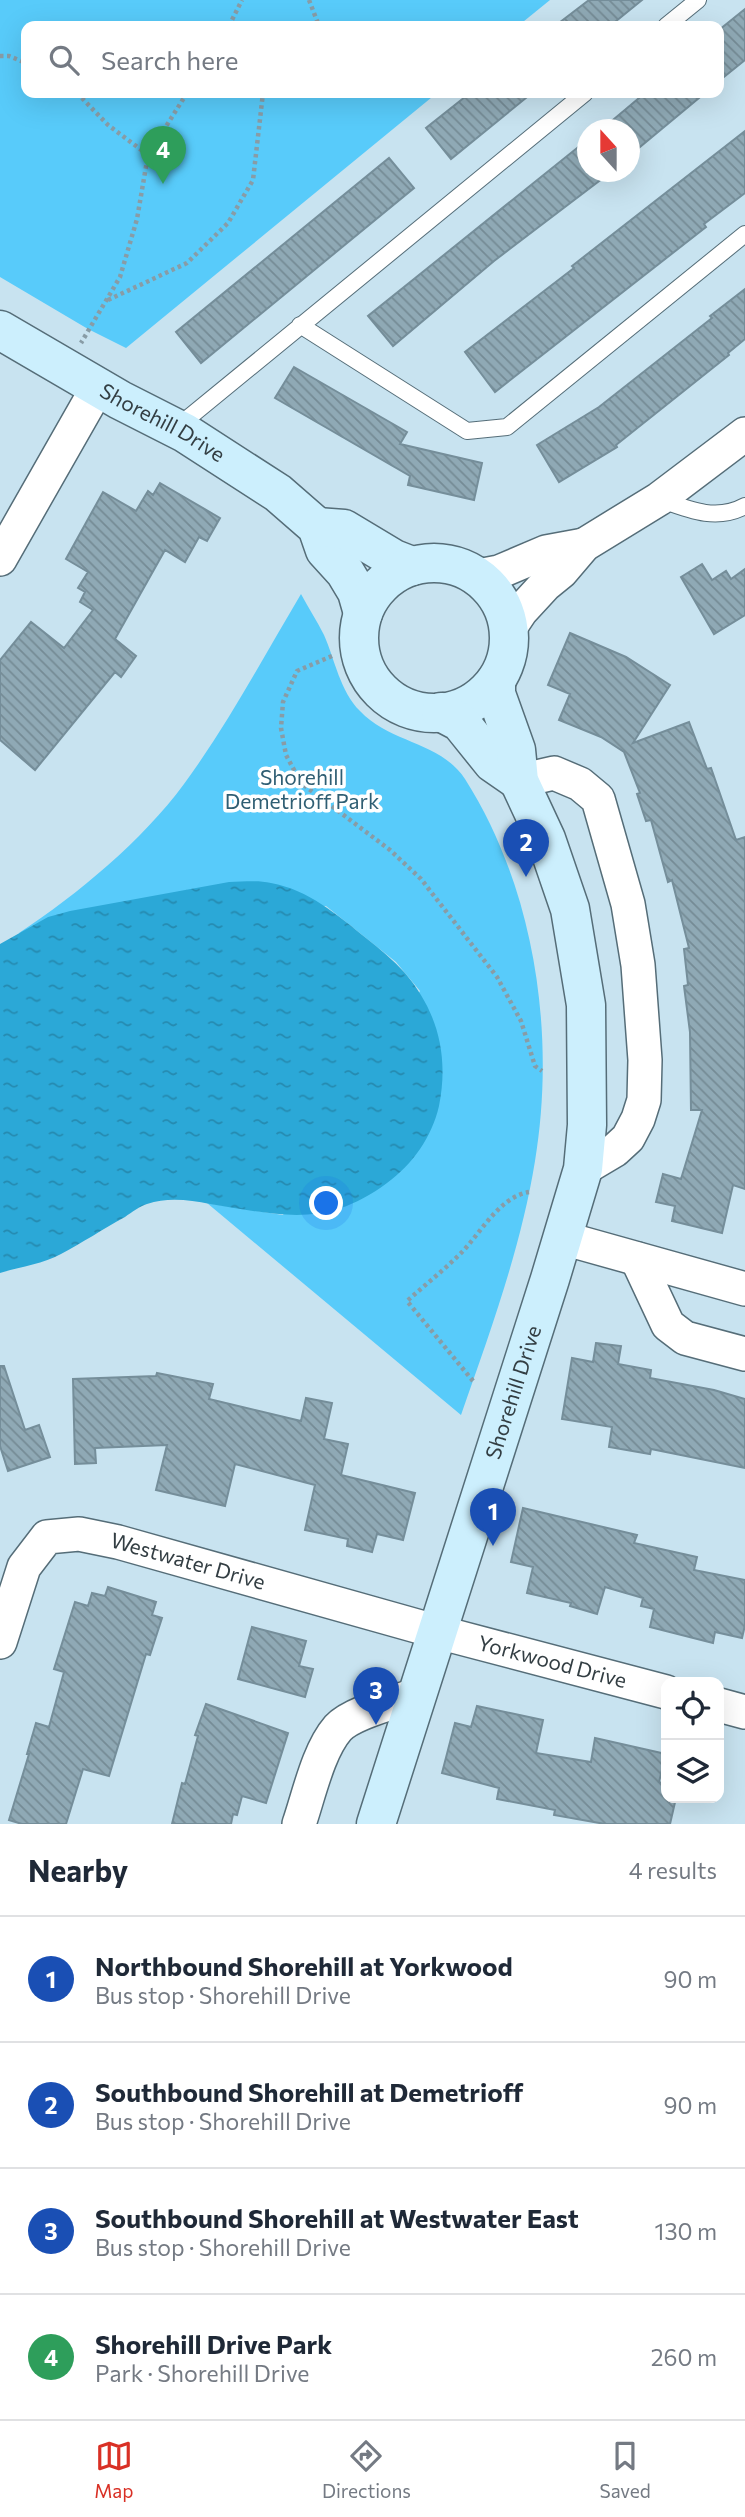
<!DOCTYPE html>
<meta charset="utf-8">
<style>
body{margin:0;font-family:Commissioner,sans-serif;background:#f6f6f7;color:#1f2937}
.controls{position:absolute;right:21px;bottom:21px;display:grid;overflow:hidden;border-radius:14px;box-shadow:0 7px 28px #0002}
.controls button{width:63px;height:63px;display:grid;place-items:center;padding:0;border:0;border-bottom:2px solid #e0e1e3;background:#fff;color:#1f2937;font:35px sans-serif}
.compass{position:absolute;left:577px;top:119px;width:63px;height:63px;border-radius:50%;background:#fff;box-shadow:0 7px 28px #0002;rotate:339deg}
.you{position:absolute;left:327px;top:1204px;width:24px;height:24px;margin:-18px;border:5px solid #fff;border-radius:50%;background:#1a73e8;box-shadow:0 0 0 10px #1a73e833}
.badge{display:grid;place-items:center;width:46px;height:46px;border-radius:50%;background:#d93025;color:#fff;font-size:23px;font-weight:700}
.pin{position:absolute;translate:-50% -58px;filter:drop-shadow(0 2px 4px #0008)}
.pin::after{content:'';position:absolute;top:37px;width:24px;height:21px;background:inherit;clip-path:polygon(0 0,100% 0,50% 100%)}
.list{margin:0;padding:0;list-style:none}
h2{display:flex;justify-content:space-between;align-items:center;height:91px;margin:0;padding:0 28px;font-size:30px}
h2 small{font-size:23px;font-weight:400;color:#747a83}
.list li{display:grid;grid-template-columns:46px 1fr auto;gap:21px;align-items:center;box-sizing:border-box;height:126px;padding:0 28px;border-top:2px solid #e0e1e3}
.list b{display:block;font-size:26px;white-space:nowrap}
.list p{margin:0;font-size:23px;white-space:nowrap;color:#747a83}
.list em{font-size:23px;font-style:normal;color:#747a83}
.icon{flex:none;width:38px;height:38px;fill:none;stroke:currentColor;stroke-width:2;stroke-linecap:round;stroke-linejoin:round}
.map{position:relative;flex:none;width:745px;height:1824px;overflow:hidden}
.search{position:absolute;background:#fff;box-shadow:0 7px 28px #0002;left:21px;right:21px;top:21px;height:77px;display:flex;align-items:center;gap:18px;box-sizing:border-box;padding:0 24px;border-radius:14px;color:#747a83;font-size:26px}
.sheet{height:595px;background:#fff}
nav{display:flex;justify-content:space-around;align-items:center;box-sizing:border-box;height:98px;border-top:2px solid #e0e1e3;background:#fff;font-size:19px;color:#747a83}
nav a{display:grid;justify-items:center;gap:4px}
nav .on{color:#d93025}
.map>svg:first-child{display:block}
.park{fill:#58cbfa}
.water{fill:url(#water-ripples)}
.building{fill:url(#building-back-hatch);stroke:#758e9a;stroke-width:2}
.lines{fill:none;stroke-linecap:round;stroke-linejoin:round}
.lane-casing{stroke:#556d78;stroke-width:18}
.street-casing{stroke:#556d78;stroke-width:36}
.secondary-casing{stroke:#556d78;stroke-width:41}
.path{stroke:#889ca6;stroke-width:4.5;stroke-dasharray:3.5 3.5;stroke-linecap:butt}
.lane{stroke:#fff;stroke-width:16}
.street{stroke:#fff;stroke-width:33}
.secondary{stroke:#cceffd;stroke-width:38}
.labels{text-anchor:middle;stroke-width:7;stroke-linejoin:round;paint-order:stroke}
.street-label{font-size:21px;fill:#333e43;stroke:#fff}
.park-label{font-size:21px;fill:#2f5e73;stroke:#fff}
</style>
<div class="map">
<svg width="745" height="1824" viewBox="0 0 745 1824">
<defs>
<pattern id="water-ripples" width="26" height="14" patternUnits="userSpaceOnUse" patternTransform="scale(1.75)"><rect width="26" height="14" fill="#2ba8d7"/><path d="M2 4q2-2 4 0t4 0M15 11q2-2 4 0t4 0" fill="none" stroke="#258ab0"/></pattern>
<pattern id="building-back-hatch" width="6" height="6" patternUnits="userSpaceOnUse" patternTransform="scale(1.75)"><rect width="6" height="6" fill="#8fa9b5"/><path d="M-1 5l2 2M0 0l6 6M5-1l2 2" fill="none" stroke="#758b95"/></pattern>
</defs>
<rect width="100%" height="100%" fill="#c8e3f0"/>
<path class="park" d="M0,0h550l-32,26h-492v67h411l-311,255 -38,-19 -88,-52z
M301,594c7,13 16,27 23,41 11,25 16,56 36,76 31,33 80,30 105,68 70,110 91,255 70,382 -14,87 -45,171 -74,254l-254,-212 76,12 137,-224 -24,-29 -70,-56 -307,27c59,-39 123,-92 165,-149 44,-60 79,-126 117,-190z"/>
<path class="water" d="M229,882c13,0 29,-2 42,1 38,7 65,31 95,55 14,11 27,22 39,35 33,39 44,83 34,133 -7,31 -27,59 -52,77 -62,46 -106,32 -177,21 -21,-4 -42,-7 -63,0 -7,2 -15,8 -22,13 -22,12 -43,26 -64,37 -18,10 -42,13 -61,19v-329l48,-27 22,-6z"/>
<path class="building" d="M589,0h53l-32,26h-55z
M745,9v51l-26,21v-51z
M470,93h62l-81,66 -25,-31z
M645,93h60l-76,63v-26h-28z
M745,131v62l-41,31 2,3 -211,165 -30,-40 109,-84 -2,-2z
M587,140v32h24l-117,89 -101,85 -25,-30z
M389,158l25,30 -213,175 -25,-31z
M745,289v50l-17,14 1,2 -113,90 1,2 -58,35 -22,-37 62,-38 113,-89 -2,-2z
M294,367l113,65 -7,12 82,19 -8,37 -66,-15 2,-9 -135,-78z
M160,483l60,35 -13,23 -8,-4 -14,25 -20,-12 -50,89 21,17 -15,21 -6,-5 -80,98 -35,-30v-80l31,-38 33,26 29,-38 -13,-8 5,-10 -7,-4 10,-16 -22,-13 37,-67 33,19 12,-20 5,4z
M702,564l10,16 14,-9 5,8 14,-10v46l-31,19 -33,-57z
M570,633l56,24 44,28 -37,58 56,-21 18,47 4,-1 25,72 9,-3v352l-12,-4 -11,48 -50,-12 3,-15 -19,-4 7,-28 18,5 21,-69h-11l-1,-78 -6,-46 4,-1 -4,-36 5,-1 -17,-68 -4,2 -17,-62 -5,1 -9,-27 3,-1 -16,-41 -23,-15 -42,-17 11,-26 -22,-9z
M596,1343l25,3 -3,18 33,6 -1,8 64,12 31,9v69l-94,-19 -1,5 -41,-7 3,-20 -50,-8 10,-61 21,4z
M0,1366h4l21,64 14,-5 11,32 -42,14 -8,-25z
M157,1373l56,11 -4,15 92,22 5,-23 26,5 -8,36 24,5 -7,31 74,18 -12,47 -26,-6 -5,18 -25,-6 1,-7 -43,-9 10,-45 -80,-21 -10,42 -69,-16 11,-45 -72,3 1,15 -21,1 -2,-85 83,-3z
M523,1508l114,27 -3,8 63,14 -3,13 51,10v45l-3,13 -27,-6 -2,11 -63,-16 4,-18 -13,-3 2,-8 -38,-11 -8,27 -27,-8 1,-3 -44,-10 6,-26 -22,-5z
M108,1587l48,15 -4,13 10,3 -12,37 -4,-1 -37,122 -26,-7 -17,55h-44l-13,-4 20,-66h-2l9,-31 13,4 15,-55 -10,-3 21,-67 13,4 4,-13 13,3z
M252,1627l54,14 -7,25 14,3 -8,28 -67,-18z
M206,1704l82,29 -22,70 -24,-7 -5,19 -4,-1 -2,10h-59l10,-41 3,1 13,-48 -3,-1z
M477,1706l66,14 -7,33 55,9 4,-24 71,16 -7,28 7,2v14h10l-6,26h-65l-51,-9 1,-5 -58,-11 2,-11 -57,-15 13,-50 16,4z"/>
<g class="lines">
<defs>
<path id="lane" d="M666,26l32,-26
M300,325l167,106 40,-4 238,-193
M176,428l409,-335
M659,499c28,10 57,23 86,7"/>
<g id="street">
<path d="M0,559l98,-172"/>
<path d="M478,576l21,-4 47,-20 38,-7"/>
<path d="M509,629l12,-18 24,-26 16,-13 23,-27 75,-46 86,-65"/>
<path d="M519,781l35,-8 26,11 18,15 30,105 10,61 7,95 -1,40 -6,19 -10,19 -13,12 -32,19"/>
<path d="M563,1238l182,51"/>
<path d="M637,1259l31,66 17,13 60,16"/>
<path id="s1" d="M0,1642l24,-75 23,-30 32,-3 39,8 320,90 228,60"/>
<path d="M719,1705l26,7"/>
<path d="M299,1824c10,-29 19,-73 39,-96 15,-16 59,-26 80,-34"/>
</g>
<g id="secondary">
<path id="s2" d="M0,330l120,70 65,33 93,60 39,34 8,23 20,22 12,20 6,21"/>
<path d="M317,527l27,2 50,30 18,7"/>
<circle cx="434" cy="638" r="75"/>
<path d="M441,712l19,10 33,41 26,18"/>
<path id="s3" d="M376,1824l174,-545 33,-110 4,-44 -1,-120 -16,-96 -24,-70 -27,-58 -3,-31 -20,-56v-13"/>
</g>
</defs>
<use href="#lane" class="lane-casing"/>
<use href="#street" class="street-casing"/>
<use href="#secondary" class="secondary-casing"/>
<path class="path" d="M309,0l10,26
M229,26l13,-26
M0,56h9l17,7
M77,93l31,32 40,30 -11,64 -17,58 -39,66
M148,155l39,-62
M108,300l79,-37 41,-40 25,-43 10,-87
M332,656l-35,15 -14,31 -2,26 5,27 15,28 89,67 31,29 76,98 24,44 14,45 7,5
M473,1381l-66,-80c18,-16 37,-31 54,-48 20,-20 38,-56 68,-61"/>
<use href="#lane" class="lane"/>
<use href="#street" class="street"/>
<use href="#secondary" class="secondary"/>
</g>
<g class="labels">
<g class="street-label">
<text dy="7" stroke="none"><textPath href="#s2" startOffset="187">Shorehill Drive</textPath></text>
<text dy="7" stroke="none"><textPath href="#s3" startOffset="453">Shorehill Drive</textPath></text>
<text dy="7" stroke="none"><textPath href="#s1" startOffset="261">Westwater Drive</textPath></text>
<text dy="7" stroke="none"><textPath href="#s1" startOffset="639">Yorkwood Drive</textPath></text>
</g>
<g class="park-label">
<text x="302" y="785">Shorehill<tspan x="302" dy="24">Demetrioff Park</tspan></text>
</g>
</g>
</svg>
<div class="controls">
<button><svg class="icon" aria-label="locate" viewBox="0 0 24 24"><circle cx="12" cy="12" r="6"/><path d="M12 2v4M12 18v4M2 12h4M18 12h4"/></svg></button>
<button><svg class="icon" aria-label="layers" viewBox="0 0 24 24"><path d="M12 4l9 5-9 5-9-5zM3 14l9 5 9-5"/></svg></button>
</div>
<svg class="compass" viewBox="-18 -18 36 36"><path d="M0-13l5 13h-10z" fill="#e53935"/><path d="M0 13l5-13h-10z" fill="#747a83"/></svg>
<div class="you"></div>
<div class="pin badge" style="left:493px;top:1546px;background:#1a4fb4">1</div>
<div class="pin badge" style="left:526px;top:877px;background:#1a4fb4">2</div>
<div class="pin badge" style="left:376px;top:1725px;background:#1a4fb4">3</div>
<div class="pin badge" style="left:163px;top:184px;background:#2e9e5b">4</div>
<div class="search"><svg class="icon" aria-label="search" viewBox="0 0 24 24"><circle cx="10" cy="10" r="6"/><path d="M15 15l6 6"/></svg>Search here</div>
</div>
<section class="sheet">
<h2>Nearby<small>4 results</small></h2>
<ul class="list">
<li><span class="badge" style="background:#1a4fb4">1</span><div><b>Northbound Shorehill at Yorkwood</b><p>Bus stop · Shorehill Drive</p></div><em>90 m</em></li>
<li><span class="badge" style="background:#1a4fb4">2</span><div><b>Southbound Shorehill at Demetrioff</b><p>Bus stop · Shorehill Drive</p></div><em>90 m</em></li>
<li><span class="badge" style="background:#1a4fb4">3</span><div><b>Southbound Shorehill at Westwater East</b><p>Bus stop · Shorehill Drive</p></div><em>130 m</em></li>
<li><span class="badge" style="background:#2e9e5b">4</span><div><b>Shorehill Drive Park</b><p>Park · Shorehill Drive</p></div><em>260 m</em></li>
</ul>
</section>
<nav>
<a class="on"><svg class="icon" aria-label="map" viewBox="0 0 24 24"><path d="M3 6l6-2 6 2 6-2v14l-6 2-6-2-6 2zM9 4v14M15 6v14"/></svg>Map</a>
<a><svg class="icon" aria-label="directions" viewBox="0 0 24 24"><path d="M12 3l9 9-9 9-9-9zM9 14v-3h6M13 9l2 2-2 2"/></svg>Directions</a>
<a><svg class="icon" aria-label="saved" viewBox="0 0 24 24"><path d="M7 4h10v16l-5-4-5 4z"/></svg>Saved</a>
</nav>
